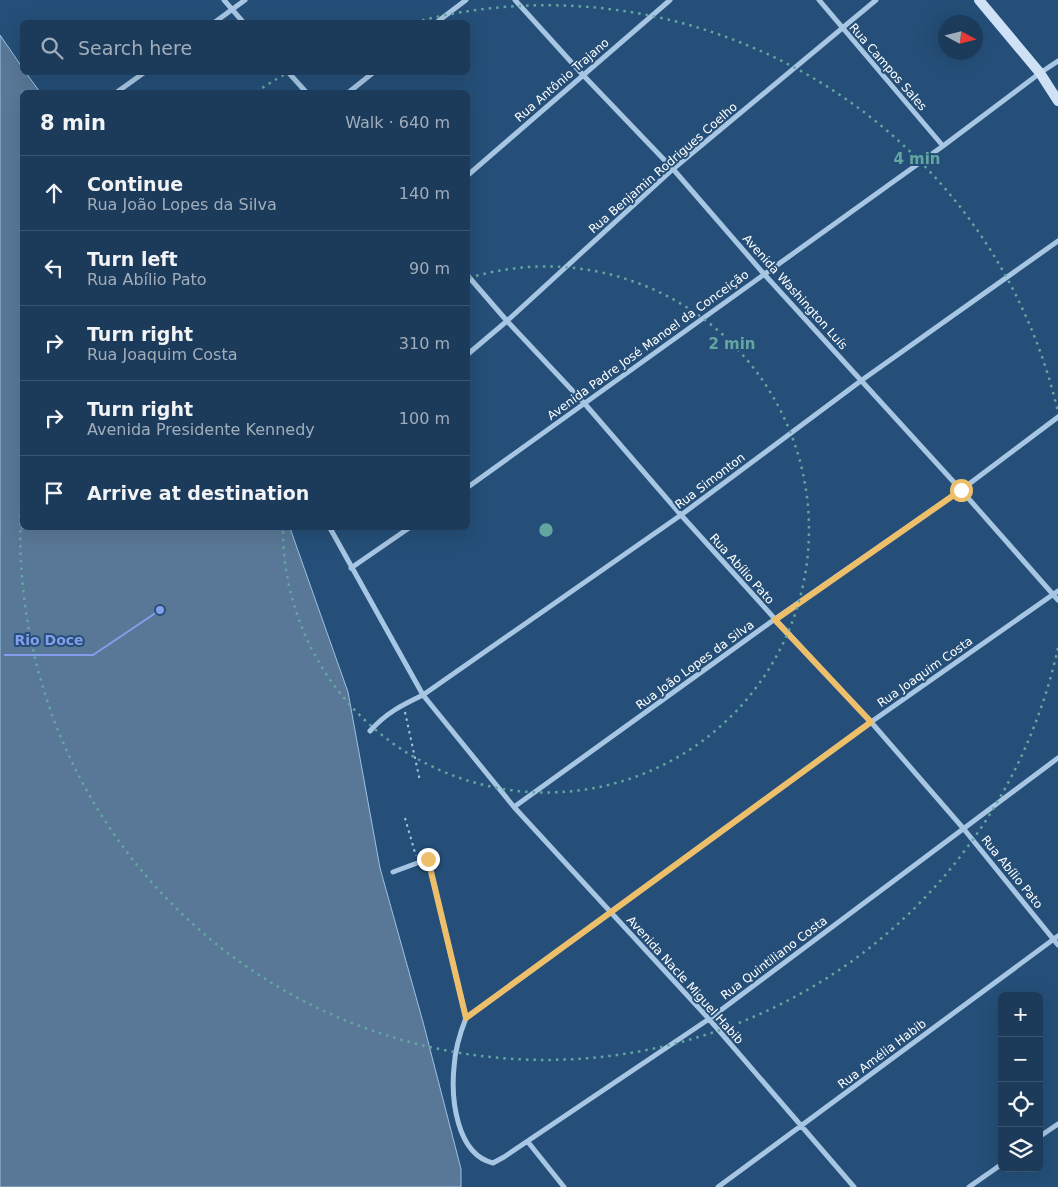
<!DOCTYPE html>
<meta charset="utf-8">
<style>
body{margin:0;font-family:"DejaVu Sans",sans-serif;background:#294663;color:#f1f3f6}
.controls{position:absolute;right:15px;bottom:15px;display:grid;overflow:hidden;border-radius:8px;box-shadow:0 5px 20px #0002}
.controls button{width:45px;height:45px;display:grid;place-items:center;padding:0;border:0;border-bottom:1px solid #3a5570;background:#1c3b5a;color:#f1f3f6;font:25px sans-serif}
.compass{position:absolute;left:938px;top:15px;width:45px;height:45px;border-radius:50%;background:#1c3b5a;box-shadow:0 5px 20px #0002;rotate:97deg}
.stop{position:absolute;width:15px;height:15px;margin:-11px;border:4px solid #edbf6b;border-radius:50%;background:#fff}
.stop.end{background:#edbf6b;border-color:#fff;box-shadow:0 1px 5px #0008}
.list{margin:0;padding:0;list-style:none}
h2{display:flex;justify-content:space-between;align-items:center;height:65px;margin:0;padding:0 20px;font-size:21px}
h2 small{font-size:16px;font-weight:400;color:#a0adbb}
.list li{display:grid;grid-template-columns:32px 1fr auto;gap:15px;align-items:center;box-sizing:border-box;height:75px;padding:0 20px;border-top:1px solid #3a5570}
.list b{display:block;font-size:19px;white-space:nowrap}
.list p{margin:0;font-size:16px;white-space:nowrap;color:#a0adbb}
.list em{font-size:16px;font-style:normal;color:#a0adbb}
.icon{flex:none;width:28px;height:28px;fill:none;stroke:currentColor;stroke-width:2;stroke-linecap:round;stroke-linejoin:round}
.map{position:relative;flex:none;width:1058px;height:1187px;overflow:hidden}
.search{position:absolute;background:#1c3b5a;box-shadow:0 5px 20px #0002;left:20px;top:20px;width:450px;height:55px;display:flex;align-items:center;gap:12px;box-sizing:border-box;padding:0 18px;border-radius:8px;color:#a0adbb;font-size:19px}
.panel{position:absolute;background:#1c3b5a;box-shadow:0 5px 20px #0002;left:20px;top:90px;width:450px;height:440px;border-radius:8px}
.map>svg:first-child{display:block}
.water{fill:#597897;stroke:#9bc2e4}
.lines{fill:none;stroke-linecap:round;stroke-linejoin:round}
.path{stroke:#a7c6e3;stroke-width:2;stroke-dasharray:2.5 4;stroke-linecap:butt}
.street{stroke:#a7c6e3;stroke-width:5}
.secondary{stroke:#cfe1f4;stroke-width:10}
.route{stroke:#edbf6b;stroke-width:6}
.ring{fill:none;stroke:#63a6a1;stroke-width:2.5;stroke-dasharray:2.5 5}
.labels{text-anchor:middle;stroke-width:4;stroke-linejoin:round;paint-order:stroke}
.street-label{font-size:12px;fill:#fff;stroke:#254f78}
.centre{fill:#63a6a1;stroke:#254f78;stroke-width:2.5}
.ring-label{font-size:15px;text-anchor:middle;font-weight:bold;fill:#63a6a1;stroke:#254f78;stroke-width:4;stroke-linejoin:round;paint-order:stroke}
.leader{fill:none;stroke:#839eea;stroke-width:2}
.callout-dot{fill:#839eea;stroke:#254f78;stroke-width:2}
.callout-label{font-size:14px;text-anchor:middle;font-weight:bold;fill:#839eea;stroke:#254f78;stroke-width:4;stroke-linejoin:round;paint-order:stroke}
</style>
<div class="map">
<svg width="1058" height="1187" viewBox="0 0 1058 1187">
<rect width="100%" height="100%" fill="#254f78"/>
<path class="water" d="M0,35l22,32v5l4,1 14,19h-18v436h268l58,164 32,176 43,154 38,147v18h-461z"/>
<g class="lines">
<path class="path" d="M405,712l15,69
M405,818l11,38"/>
<path class="street" d="M224,0l19,22
M515,0l68,75 90,94 91,105 197,216 97,110
M819,0l124,146
M215,22l30,-22
M437,22l29,-22
M288,72l18,20
M117,92l28,-20
M349,92l25,-20
M468,175l202,-175
M468,276l39,45 78,83 96,111 94,104 96,103 92,106 95,117
M468,354l39,-33 166,-152 203,-169
M468,487l475,-341 97,-73 18,-12
M330,528l93,167 91,112 195,212 145,168
M351,568l58,-40
M370,731c16,-18 32,-26 53,-36l258,-180 181,-135 196,-139
M514,807l261,-188 186,-129 97,-73
M393,872l35,-13 38,159c-6,15 -11,32 -12,49 -3,31 2,87 39,96l11,-6 205,-138 349,-261
M466,1018l405,-296 187,-131
M1039,1137l19,-13
M528,1142l36,45
M718,1187l340,-251
M969,1187l33,-23"/>
<path class="secondary" d="M979,0l61,73 18,28"/>
</g>
<g class="lines">
<path class="route" d="M428,859l38,159 405,-296 -96,-102 186,-130"/>
</g>
<g class="ring">
<path d="M469 278A263 263 0 1 1 283 528"/>
<path d="M1058 648A525 525 0 0 1 22 493M256 92A525 525 0 0 1 287 73M415 22A525 525 0 0 1 1058 412"/>
</g>
<g class="labels">
<g class="street-label">
<text transform="translate(888 67) rotate(49)" y="4">Rua Campos Sales</text>
<text transform="translate(562 80) rotate(-41)" y="4">Rua Antônio Trajano</text>
<text transform="translate(663 168) rotate(-41)" y="4">Rua Benjamin Rodrigues Coelho</text>
<text transform="translate(795 292) rotate(48)" y="4">Avenida Washington Luís</text>
<text transform="translate(648 345) rotate(-36)" y="4">Avenida Padre José Manoel da Conceição</text>
<text transform="translate(710 481) rotate(-37)" y="4">Rua Simonton</text>
<text transform="translate(742 569) rotate(48)" y="4">Rua Abílio Pato</text>
<text transform="translate(695 665) rotate(-36)" y="4">Rua João Lopes da Silva</text>
<text transform="translate(925 672) rotate(-35)" y="4">Rua Joaquim Costa</text>
<text transform="translate(1012 872) rotate(51)" y="4">Rua Abílio Pato</text>
<text transform="translate(774 958) rotate(-37)" y="4">Rua Quintiliano Costa</text>
<text transform="translate(685 980) rotate(48)" y="4">Avenida Nacle Miguel Habib</text>
<text transform="translate(882 1054) rotate(-37)" y="4">Rua Amélia Habib</text>
</g>
</g>
<circle cx="546" cy="530" r="8" class="centre"/>
<g class="ring-label">
<text x="917" y="164">4 min</text>
<text x="732" y="349">2 min</text>
</g>
<path class="leader" d="M160 610L93 655H4"/>
<circle class="callout-dot" cx="160" cy="610" r="5"/>
<g class="callout-label">
<text x="49" y="645">Rio Doce</text>
</g>
</svg>
<div class="controls">
<button>+</button>
<button>−</button>
<button><svg class="icon" aria-label="locate" viewBox="0 0 24 24"><circle cx="12" cy="12" r="6"/><path d="M12 2v4M12 18v4M2 12h4M18 12h4"/></svg></button>
<button><svg class="icon" aria-label="layers" viewBox="0 0 24 24"><path d="M12 4l9 5-9 5-9-5zM3 14l9 5 9-5"/></svg></button>
</div>
<svg class="compass" viewBox="-18 -18 36 36"><path d="M0-13l5 13h-10z" fill="#e53935"/><path d="M0 13l5-13h-10z" fill="#a0adbb"/></svg>
<div class="stop" style="left:961px;top:490px"></div>
<div class="stop end" style="left:428px;top:859px"></div>
<div class="search"><svg class="icon" aria-label="search" viewBox="0 0 24 24"><circle cx="10" cy="10" r="6"/><path d="M15 15l6 6"/></svg>Search here</div>
<section class="panel">
<h2>8 min<small>Walk · 640 m</small></h2>
<ul class="list">
<li><svg class="icon" aria-label="ahead" viewBox="0 0 24 24"><path d="M12 20V5M6 11l6-6 6 6"/></svg><div><b>Continue</b><p>Rua João Lopes da Silva</p></div><em>140 m</em></li>
<li><svg class="icon" aria-label="left" viewBox="0 0 24 24"><path d="M17 20v-9H6M10 6l-5 5 5 5"/></svg><div><b>Turn left</b><p>Rua Abílio Pato</p></div><em>90 m</em></li>
<li><svg class="icon" aria-label="right" viewBox="0 0 24 24"><path d="M7 20v-9h11M14 6l5 5-5 5"/></svg><div><b>Turn right</b><p>Rua Joaquim Costa</p></div><em>310 m</em></li>
<li><svg class="icon" aria-label="right" viewBox="0 0 24 24"><path d="M7 20v-9h11M14 6l5 5-5 5"/></svg><div><b>Turn right</b><p>Avenida Presidente Kennedy</p></div><em>100 m</em></li>
<li><svg class="icon" aria-label="arrive" viewBox="0 0 24 24"><path d="M6 21V4h12l-3 4 3 4H6"/></svg><div><b>Arrive at destination</b></div></li>
</ul>
</section>
</div>
